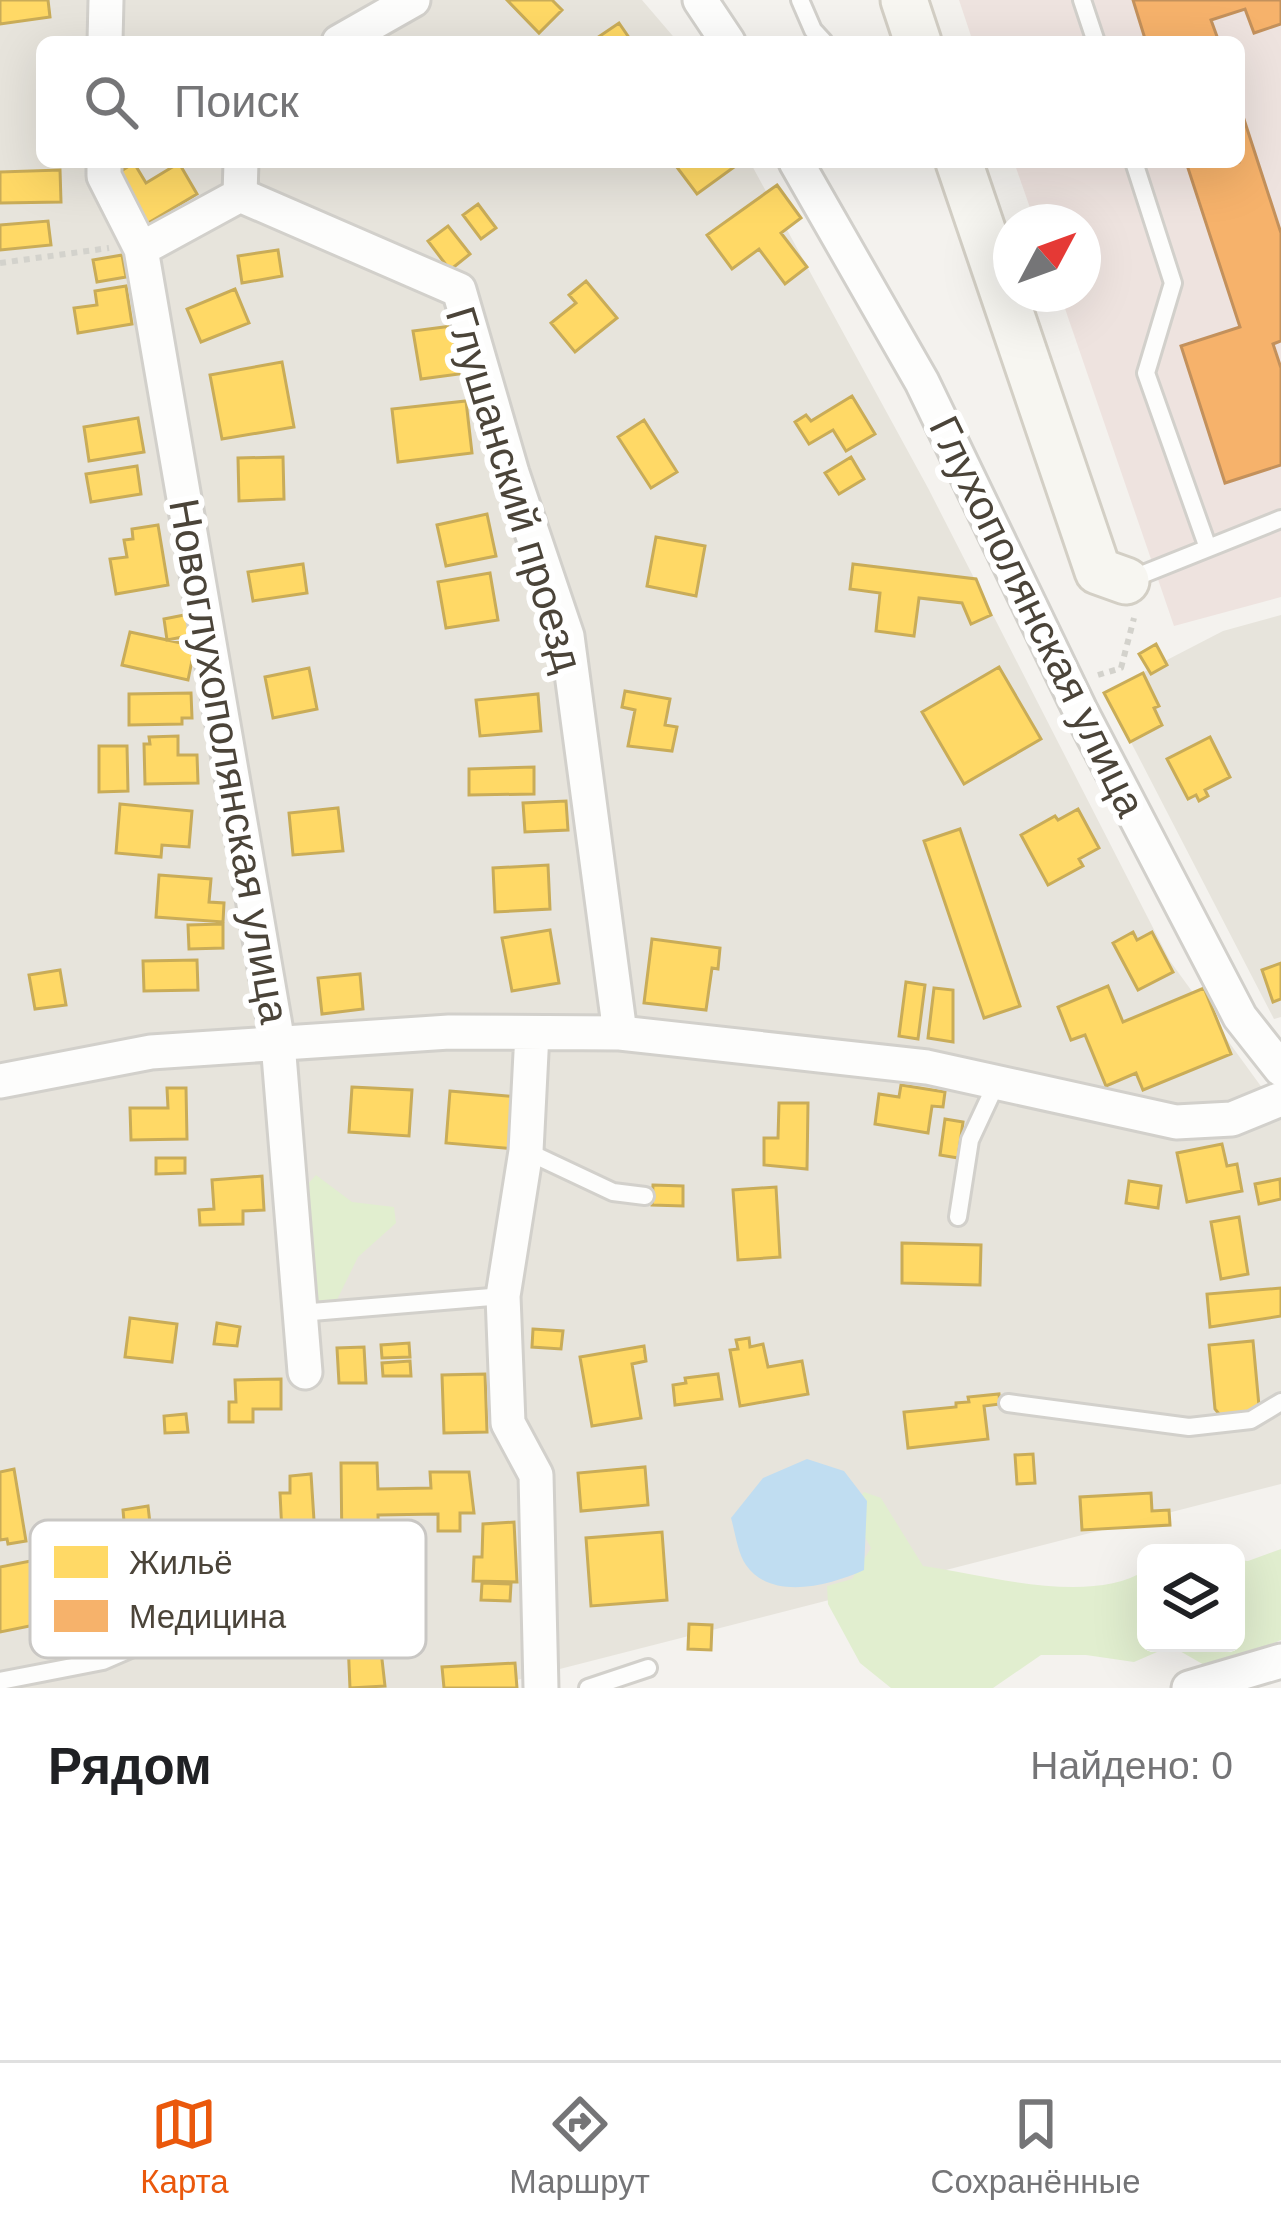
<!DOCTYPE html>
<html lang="ru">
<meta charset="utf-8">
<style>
body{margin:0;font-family:Arial,sans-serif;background:#f2f2f2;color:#202124}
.controls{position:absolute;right:36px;bottom:36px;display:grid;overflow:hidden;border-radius:18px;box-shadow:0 12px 48px #0002}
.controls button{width:108px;height:108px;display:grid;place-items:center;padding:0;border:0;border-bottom:3px solid #e0e0e0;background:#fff;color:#202124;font:60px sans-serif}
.compass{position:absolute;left:993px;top:204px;width:108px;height:108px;border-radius:50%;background:#fff;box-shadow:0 12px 48px #0002;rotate:49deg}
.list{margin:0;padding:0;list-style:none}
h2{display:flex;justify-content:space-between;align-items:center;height:156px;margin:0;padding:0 48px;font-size:51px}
h2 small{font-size:39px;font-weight:400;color:#757577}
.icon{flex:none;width:66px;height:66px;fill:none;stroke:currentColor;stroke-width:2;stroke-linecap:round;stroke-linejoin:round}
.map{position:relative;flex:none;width:1281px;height:1688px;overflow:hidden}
.search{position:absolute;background:#fff;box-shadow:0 12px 48px #0002;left:36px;right:36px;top:36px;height:132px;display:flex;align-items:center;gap:30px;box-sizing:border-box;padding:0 42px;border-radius:18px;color:#757577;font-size:45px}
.sheet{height:372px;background:#fff}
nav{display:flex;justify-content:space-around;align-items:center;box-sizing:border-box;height:168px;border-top:3px solid #e0e0e0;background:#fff;font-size:33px;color:#757577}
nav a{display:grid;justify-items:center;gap:6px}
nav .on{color:#ea580c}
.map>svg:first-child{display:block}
.residential{fill:#e7e4dc}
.medical{fill:#eee3df}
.green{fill:#e1eecf}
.water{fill:#c0ddf1}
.homes{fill:#ffd966;stroke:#c9ac58;stroke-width:3}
.health{fill:#f6b26b;stroke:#c3915c;stroke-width:3}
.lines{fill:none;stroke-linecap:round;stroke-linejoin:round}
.lane-casing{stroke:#d2d0cb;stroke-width:22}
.street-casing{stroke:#d2d0cb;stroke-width:39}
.secondary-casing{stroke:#d3cfc5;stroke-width:51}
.path{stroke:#d3d2cc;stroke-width:6;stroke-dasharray:6 6;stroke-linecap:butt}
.lane{stroke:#fdfdfc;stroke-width:16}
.street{stroke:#fdfdfc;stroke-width:33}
.secondary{stroke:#f7f6f1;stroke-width:45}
.labels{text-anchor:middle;stroke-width:12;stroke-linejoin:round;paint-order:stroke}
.street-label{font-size:42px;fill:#4b4439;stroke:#fff}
.key{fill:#fff;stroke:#c9c7c4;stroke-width:3}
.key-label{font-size:33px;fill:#4b4439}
</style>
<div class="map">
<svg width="1281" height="1688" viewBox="0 0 1281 1688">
<rect width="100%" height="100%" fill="#f4f2ee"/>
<path class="residential" d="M0,0h642l36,42h-636v120h708l178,326 242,473 111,153v370l-795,204h-486z
M1281,615v402l-7,2 -169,-327 118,-61z"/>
<path class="medical" d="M959,0h322v597l-107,29 -114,-332h23v-72h-48l-21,-60h225v-120h-266z"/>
<path class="green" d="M316,1175l36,27 42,5 2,16 -38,34 -25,51 -27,-15 -8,-98z
M864,1492l17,6 42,68c63,9 167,40 223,4v73h90v-83l12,1 33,-12v91l-68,30 -42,-24 -37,16 -48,-7h-45l-48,33h-102l-31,-25 -32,-59 -1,-18 25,-7 19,-31 -21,-39z"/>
<path class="water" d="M807,1459l37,12 23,30 -3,69c-33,15 -92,32 -118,-5 -8,-11 -11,-33 -15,-47l32,-40z"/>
<path class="homes" d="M0,0h48l2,17 -50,7z
M507,0h45l10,10 -23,23z
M619,23l13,19h-41z
M673,162h68l-44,32z
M134,163l12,20 33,-20 18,31 -59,35 -30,-50z
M60,170l1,32 -61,1v-31z
M777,185l24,33 -20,15 26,34 -22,17 -26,-35 -27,20 -25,-34z
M478,204l18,24 -15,11 -18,-24z
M48,221l3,24 -51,5v-25z
M448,226l22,28 -20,16 -22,-29z
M278,250l4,26 -40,7 -4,-27z
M122,255l4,22 -29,5 -4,-22z
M586,281l31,37 -42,34 -24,-29 25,-20 -7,-8z
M126,286l6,38 -54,9 -4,-25 23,-3 -2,-14z
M235,289l14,34 -48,19 -14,-33z
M452,326l7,48 -38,5 -8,-48z
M282,362l12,65 -72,12 -12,-64z
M852,396l23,38 -29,17 -13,-21 -24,14 -14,-22 11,-7 5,6z
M466,401l6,52 -74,9 -6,-53z
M138,418l6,34 -55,9 -5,-34z
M644,420l33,52 -26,16 -33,-51z
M283,457l1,42 -45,2 -1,-43z
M851,457l13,22 -25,15 -14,-21z
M137,466l4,28 -50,8 -5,-28z
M487,514l9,42 -50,10 -9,-41z
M158,525l10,60 -52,9 -6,-35 17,-2 -3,-17 9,-1 -1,-10z
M656,537l49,9 -9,50 -49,-10z
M303,564l4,29 -54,8 -5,-29z
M853,564l123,15 15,36 -20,9 -9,-21 -43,-5 -5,38 -38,-5 4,-38 -30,-4z
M490,573l8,47 -52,8 -8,-46z
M189,614l4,21 -26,5 -3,-21z
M130,632l65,14 -7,34 -66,-15z
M1156,644l11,21 -16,9 -12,-20z
M999,667l42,72 -77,45 -42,-72z
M309,668l8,41 -44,9 -8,-41z
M1143,673l16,33 -5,2 8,17 -32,17 -26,-49z
M625,691l45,8 -5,26 12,2 -5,24 -44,-5 7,-36 -13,-3z
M191,693l1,25h-10v6l-53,1v-31z
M538,694l3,37 -61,5 -4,-36z
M178,736v19h19l1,28 -53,1 -1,-40h6l-1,-7z
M1210,737l20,40 -25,13 3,6 -9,5 -3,-6 -8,4 -21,-40z
M99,746h28l1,45 -29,1z
M534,767v27l-65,1v-26z
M566,801l2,29 -43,2 -2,-29z
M120,804l72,7 -3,36 -27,-2 -1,12 -45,-4z
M338,808l5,43 -50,4 -4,-42z
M1078,809l21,39 -20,11 4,7 -35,19 -27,-50 34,-19 3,4z
M960,829l60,177 -36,12 -60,-177z
M548,865l2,44 -55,3 -2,-44z
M159,875l52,4 -2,23 15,1 -1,19 -67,-5z
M223,924v24l-34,1 -1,-24z
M550,930l9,53 -47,8 -10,-53z
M1133,932l4,8 15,-8 21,40 -35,18 -25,-47z
M652,939l68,9 -2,21 -6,-1 -6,42 -62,-7z
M197,960l1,30 -54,1 -1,-30z
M1281,963v36l-8,3 -11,-32z
M60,970l6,35 -31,4 -6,-34z
M360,974l3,35 -41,5 -4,-36z
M906,982l19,3 -7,54 -19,-3z
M1108,986l15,36 81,-34 27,66 -88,36 -7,-17 -30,13 -21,-51 -14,5 -13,-33z
M934,988l19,2v52l-25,-4z
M901,1085l44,7 -2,15 -11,-1 -4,27 -53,-9 4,-30 20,3z
M352,1087l60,3 -3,46 -60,-4z
M167,1088h19l1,51 -56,1 -1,-32h38z
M450,1091l70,6 -4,52 -70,-6z
M779,1103h29l-1,66 -43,-4v-27h14z
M945,1119l18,3 -5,36 -18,-3z
M1222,1144l5,22 10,-2 5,27 -55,11 -10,-49z
M156,1158h29v15l-29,1z
M262,1176l2,34 -21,1v13l-43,1 -1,-15 15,-1 -2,-29z
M1280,1179l1,20 -22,5 -4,-20z
M1129,1181l32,5 -3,22 -32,-5z
M653,1185l30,1v20l-31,-1z
M776,1187l4,70 -42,3 -5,-70z
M1239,1217l9,57 -27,5 -10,-57z
M902,1243l79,2 -1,40 -78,-2z
M1281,1288v28l-71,11 -3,-33z
M130,1318l47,6 -5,38 -47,-5z
M217,1323l23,4 -3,19 -23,-2z
M533,1329l30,2 -2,18 -29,-2z
M749,1338l1,9 13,-3 5,23 34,-6 6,33 -68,12 -10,-56 8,-1 -2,-9z
M1253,1341l6,65 -10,11 -26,2 -8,-10 -6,-64z
M409,1343l1,14 -28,1 -1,-13z
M644,1346l2,15 -14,3 9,54 -49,8 -12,-69z
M364,1347l2,36h-27l-2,-35z
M410,1361l1,15h-28l-1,-13z
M485,1374l2,58 -43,1 -2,-58z
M718,1374l4,25 -47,6 -2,-20 13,-2 -1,-5z
M281,1379v30h-28v13h-24v-20h7l-1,-22z
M999,1394l1,10 -16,2 4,33 -80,9 -4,-36 52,-5v-4l13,-1 -1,-5z
M186,1414l2,18 -23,1 -1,-17z
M1033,1454l2,29 -18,1 -2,-29z
M341,1463h36l1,26 53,-1 -1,-16h39l5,41h-14v18h-22v-17l-60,1 1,33h-37z
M645,1467l3,38 -67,6 -3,-38z
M14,1469l12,72 -18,3 -1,-5 -7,1v-68z
M311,1474l5,77 -33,2 -3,-60h10v-17z
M1151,1493l1,18 17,-1 1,15 -88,5 -2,-33z
M148,1506l4,35 -26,3 -3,-34z
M514,1522l3,60 -44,-1 1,-24h8l1,-33z
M662,1532l5,68 -76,6 -5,-68z
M51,1557l13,62 -64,13v-65z
M482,1583l29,1 -1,17 -29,-1z
M377,1615l8,71 -35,2 -3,-70z
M689,1624l23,1 -1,25 -23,-1z
M515,1663l2,25h-73l-2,-21z"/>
<path class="health" d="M1133,0h148v24l-27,9 -9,-24 -34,11 8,22h-73z
M1239,104l42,129v108l-8,3 8,24v97l-56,18 -44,-137 59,-19 -54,-165h53z"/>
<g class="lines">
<defs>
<path id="lane" d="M800,0l13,30 11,12
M1082,0l14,42
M1134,162l39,121 -27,90 62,175
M1126,581l155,-62
M526,1151l87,41 32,4
M958,1217l12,-77 27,-58
M300,1313l203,-17
M1008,1403l181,24 62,-7 30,-18
M0,1681l103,-20 60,-26
M588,1688l60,-20"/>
<path id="street" d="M700,0l28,42
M105,42l1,-42
M339,42l74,-42
M104,162v14l37,73 137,794 27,329
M796,162l126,220 158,328 160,307 41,52
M240,195l1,-33
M141,249l99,-54 219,95 53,183 55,163 53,397
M532,1033l-6,118 -23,145 5,127 28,52 5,213
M0,1081l151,-29 298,-20 171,1 307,34 249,55 56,-3 49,-20
M1189,1688l92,-27"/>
<path id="secondary" d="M904,0l14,42
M959,162l139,409 28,10"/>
</defs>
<use href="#lane" class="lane-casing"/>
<use href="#street" class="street-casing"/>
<use href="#secondary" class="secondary-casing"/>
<path class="path" d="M0,263l109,-15
M1098,675l23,-7 13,-50"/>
<use href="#lane" class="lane"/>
<use href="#street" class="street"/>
<use href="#secondary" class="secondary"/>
</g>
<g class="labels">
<g class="street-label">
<text transform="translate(515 489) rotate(73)" y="15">Глушанский проезд</text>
<text transform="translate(1038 616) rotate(64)" y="15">Глухополянская улица</text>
<text transform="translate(230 761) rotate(80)" y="15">Новоглухополянская улица</text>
</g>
</g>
<rect x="30" y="1520" width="396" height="138" rx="18" class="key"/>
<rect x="54" y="1546" width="54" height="32" fill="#ffd966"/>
<rect x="54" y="1600" width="54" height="32" fill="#f6b26b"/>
<g class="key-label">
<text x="129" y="1574">Жильё</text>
<text x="129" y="1628">Медицина</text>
</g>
</svg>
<div class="controls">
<button><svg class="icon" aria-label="layers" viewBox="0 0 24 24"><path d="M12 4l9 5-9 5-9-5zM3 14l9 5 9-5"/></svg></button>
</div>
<svg class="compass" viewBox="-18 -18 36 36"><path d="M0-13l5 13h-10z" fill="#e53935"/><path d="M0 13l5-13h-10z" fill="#757577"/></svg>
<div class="search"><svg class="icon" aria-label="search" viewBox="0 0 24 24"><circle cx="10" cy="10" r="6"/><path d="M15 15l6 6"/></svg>Поиск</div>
</div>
<section class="sheet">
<h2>Рядом<small>Найдено: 0</small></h2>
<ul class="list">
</ul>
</section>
<nav>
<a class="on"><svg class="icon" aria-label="map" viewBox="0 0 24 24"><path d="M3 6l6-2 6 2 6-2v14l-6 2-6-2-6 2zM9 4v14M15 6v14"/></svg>Карта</a>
<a><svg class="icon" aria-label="directions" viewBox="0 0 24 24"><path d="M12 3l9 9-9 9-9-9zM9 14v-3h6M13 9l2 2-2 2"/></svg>Маршрут</a>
<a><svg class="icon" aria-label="saved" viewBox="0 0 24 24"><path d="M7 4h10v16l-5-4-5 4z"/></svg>Сохранённые</a>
</nav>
